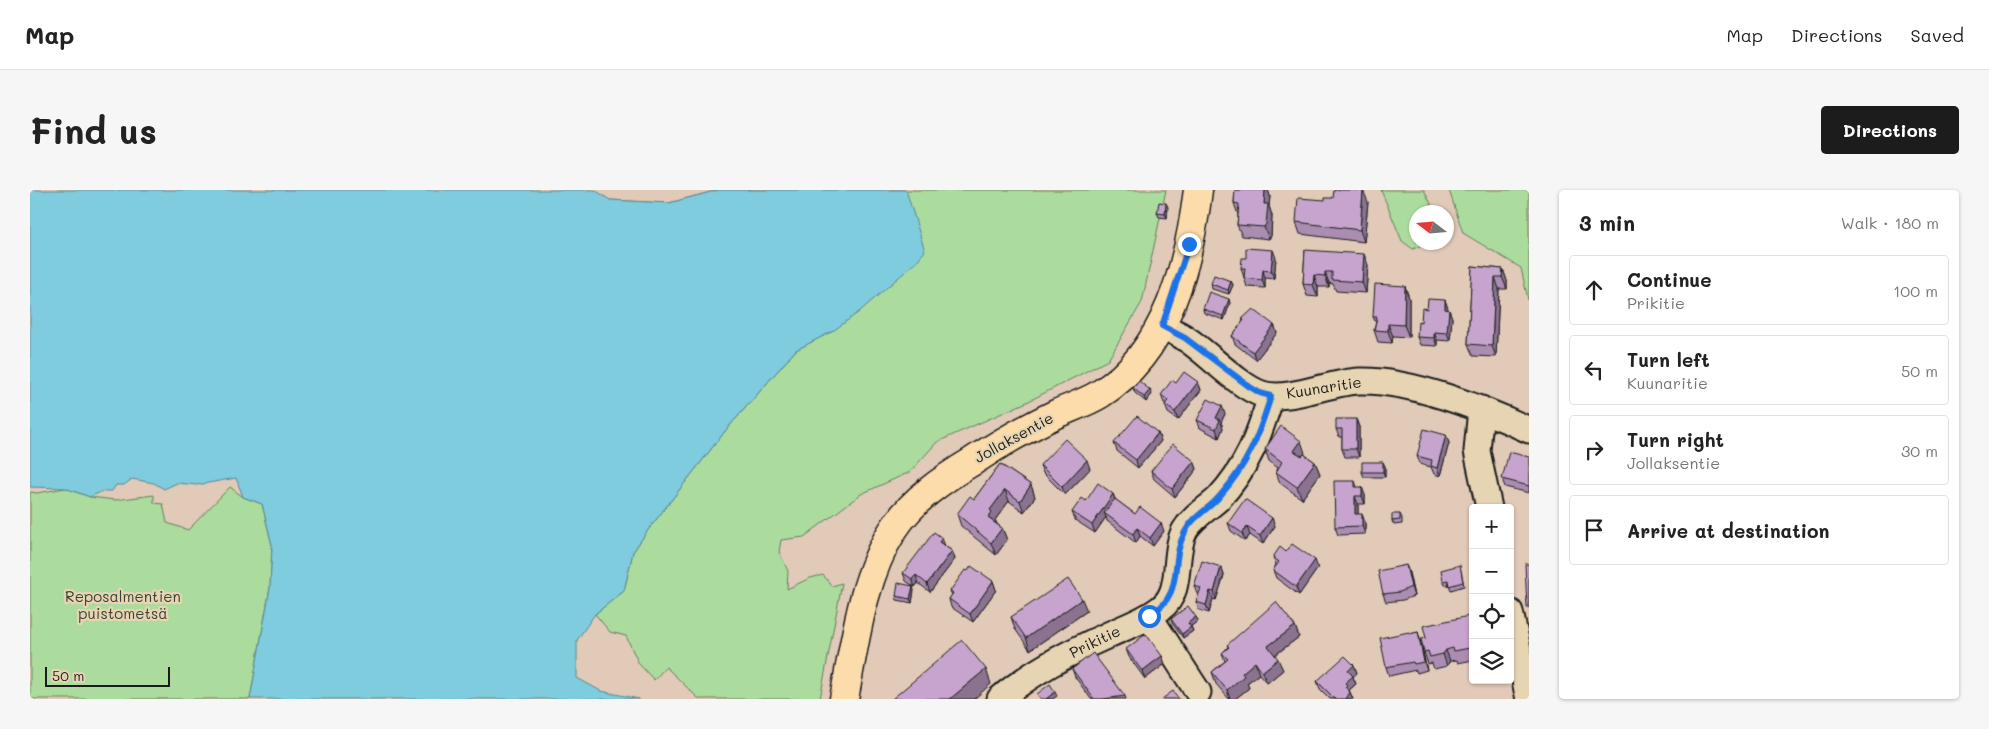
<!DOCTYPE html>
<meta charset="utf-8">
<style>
body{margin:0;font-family:Mali,sans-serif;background:#f6f6f6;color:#222}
.controls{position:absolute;right:15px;bottom:15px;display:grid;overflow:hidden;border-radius:5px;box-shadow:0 1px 4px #0004}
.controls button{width:45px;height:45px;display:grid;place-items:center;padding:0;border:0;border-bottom:1px solid #e0e0e0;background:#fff;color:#222;font:25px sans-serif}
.compass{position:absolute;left:1379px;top:15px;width:45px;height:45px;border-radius:50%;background:#fff;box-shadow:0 1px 4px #0004;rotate:286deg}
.scale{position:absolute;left:15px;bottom:12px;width:125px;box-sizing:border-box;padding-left:5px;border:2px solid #1c1c1c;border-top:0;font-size:14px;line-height:18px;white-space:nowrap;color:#1c1c1c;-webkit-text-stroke:4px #e7d4b2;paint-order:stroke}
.stop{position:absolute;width:15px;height:15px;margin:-11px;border:4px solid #1a73e8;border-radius:50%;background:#fff}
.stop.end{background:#1a73e8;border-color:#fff;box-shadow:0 1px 5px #0008}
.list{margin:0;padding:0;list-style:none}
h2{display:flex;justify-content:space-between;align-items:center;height:65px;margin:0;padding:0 20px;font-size:21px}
h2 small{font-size:16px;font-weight:400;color:#767676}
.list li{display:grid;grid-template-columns:32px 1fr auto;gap:15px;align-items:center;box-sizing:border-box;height:70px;margin:0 10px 10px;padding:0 10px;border:1px solid #e0e0e0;border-radius:5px}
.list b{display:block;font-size:19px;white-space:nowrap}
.list p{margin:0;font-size:16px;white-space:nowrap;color:#767676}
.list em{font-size:16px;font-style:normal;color:#767676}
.icon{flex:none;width:28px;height:28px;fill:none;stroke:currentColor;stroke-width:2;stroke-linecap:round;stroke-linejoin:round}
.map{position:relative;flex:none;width:1499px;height:509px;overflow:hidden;border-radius:5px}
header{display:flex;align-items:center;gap:30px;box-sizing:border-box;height:70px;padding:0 25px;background:#fff;border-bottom:1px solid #e0e0e0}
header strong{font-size:24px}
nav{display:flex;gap:28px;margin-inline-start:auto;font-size:18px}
.intro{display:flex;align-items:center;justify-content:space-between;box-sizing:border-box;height:120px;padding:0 30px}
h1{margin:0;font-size:35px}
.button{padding:12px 22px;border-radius:5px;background:#1c1c1c;color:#fff;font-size:18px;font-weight:700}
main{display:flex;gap:30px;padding:0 30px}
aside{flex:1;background:#fff;border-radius:5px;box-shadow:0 1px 4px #0004}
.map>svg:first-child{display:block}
.green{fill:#abdc9d;stroke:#647c5c}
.water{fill:#7fccde;stroke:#578690}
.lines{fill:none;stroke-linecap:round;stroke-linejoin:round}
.minor-casing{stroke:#1c1c1c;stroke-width:29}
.major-casing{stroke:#1c1c1c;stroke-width:31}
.minor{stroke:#e7d4b2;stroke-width:25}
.major{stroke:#fddcac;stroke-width:28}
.wall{fill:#ab8db1;stroke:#1c1c1c}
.shaded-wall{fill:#8b7390;stroke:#1c1c1c}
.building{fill:#c7a4ce;stroke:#1c1c1c}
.route{stroke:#1a73e8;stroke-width:6}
.labels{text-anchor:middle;stroke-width:4.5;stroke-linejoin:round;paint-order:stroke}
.street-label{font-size:15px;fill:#1c1c1c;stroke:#e7d4b2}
.park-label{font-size:15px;fill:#394236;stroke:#e7d4b2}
</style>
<header>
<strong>Map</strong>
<nav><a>Map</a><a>Directions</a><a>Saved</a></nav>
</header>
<div class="intro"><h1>Find us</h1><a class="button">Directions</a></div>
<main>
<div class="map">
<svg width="1499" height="509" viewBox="0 0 1499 509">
<rect width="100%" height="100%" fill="#e1cab8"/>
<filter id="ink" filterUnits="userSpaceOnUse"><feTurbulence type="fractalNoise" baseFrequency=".02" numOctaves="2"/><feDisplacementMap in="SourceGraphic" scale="10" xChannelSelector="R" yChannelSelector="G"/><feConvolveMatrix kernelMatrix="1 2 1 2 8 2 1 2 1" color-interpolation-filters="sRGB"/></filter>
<g filter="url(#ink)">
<path class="green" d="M688,0h448l-24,112 -34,58 -81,42 -90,40 -27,30 -49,22 -57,43 -23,3 -2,12 9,19 -1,18 23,-11 13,-3 9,11 10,-3 -22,116h-121l-33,-32 -12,13 -15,-16 -13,-28 -16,-4 -15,-18 29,-23 9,-39 15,-22 78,-100 70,-80 37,-19 -224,-131 60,3z
M1351,0h43l11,22h-19v30l11,1 -14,6 -11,-8z
M1419,0h80v114l-8,-36 -58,-35z
M200,297l13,10 19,7 10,41 -2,43 -20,111h-220v-207l7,1 28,-5 25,9 25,3 39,-5v8l9,1 4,19 21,7z"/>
<path class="water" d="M0,0h565l15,10 59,3 49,-13h188l19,61 -10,12 -56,49 -26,19 -37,19 -70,80 -78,100 -15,22 -9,39 -29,23 -18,26v38l24,13 38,8h-389l20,-111 2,-43 -10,-41 -19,-7 -7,-19 -39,7 -20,-2 -13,6 -10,-6 -22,-4 -8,6h-8l-4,6h-9l-13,6 -25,-9 -35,-1z"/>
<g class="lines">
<defs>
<path id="minor" d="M1132,136c7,4 16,7 23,12 22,14 54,49 77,56 27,8 68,-12 97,-13 50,-2 125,28 170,49
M1451,219l-4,42 12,57
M1480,422l19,87
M1119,426l49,76
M970,509c30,-26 68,-46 104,-62 18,-9 41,-16 57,-29 23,-17 11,-55 24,-78 8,-13 22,-21 33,-31 29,-31 41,-63 53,-103"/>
<path id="major" d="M814,509c11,-57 18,-120 49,-169 19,-30 50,-51 80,-69 27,-18 56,-34 85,-48 14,-6 29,-11 42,-19 67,-42 89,-130 98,-204"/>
</defs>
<use href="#minor" class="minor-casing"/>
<use href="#major" class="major-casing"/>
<use href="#minor" class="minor"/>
<use href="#major" class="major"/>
</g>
<path class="wall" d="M1205,0h33l2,6 -1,10 3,10 -1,20 -2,3 -27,-3 -5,-11 1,-10 -4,-12z
M1303,8l35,4 -4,40 -64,-8 -4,-12 29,-22z
M1138,17l-1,11 -8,-1 -2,-4z
M1275,60l63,15 -2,28 -30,-2 -3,-7 -4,-1v4h-11v10l-11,-1 -4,-12z
M1246,68l-2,21 -9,-1v10l-18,-1 -6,-19z
M1442,76l31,3 4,12v8h-8l-3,68 -23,-1 -5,-12z
M1201,91l2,4 -4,9 -17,-5 -1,-5z
M1375,96l4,12v39l-16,-1 -1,7 -14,-1 -4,-12 2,-7 -3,-6z
M1415,110l3,10h1l3,8 -2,23 -13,-1v6l-17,-1 -3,-8 4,-15z
M1200,113l-6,17 -20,-7 -1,-4z
M1212,129l32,6 3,8 -21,27 -21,-16 -3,-8 11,-15z
M1168,192l3,8 -23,30 -10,-7 -3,-8 1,-1 -2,-1 -3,-8 15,-12z
M1103,198l17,2 2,4 -6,8 -11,-9z
M1195,224l-4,8 2,6 -4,10 -19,-10 -3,-8z
M1326,229l3,8v30h-14l-3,-8v-12h-3l-3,-8z
M1128,243l3,8 -23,27 -21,-17 -3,-8z
M1416,245l3,8 -9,33 -6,-2 -3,-7 -11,-3 -3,-8z
M1235,259l40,4 -1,1 11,8 5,12 -18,25 -22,-16 -4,-11 2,-4 -9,-7z
M1499,267v36l-24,-6 -3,-8z
M1164,271l3,8 -22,28 -21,-18 -3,-8z
M970,274l31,21 4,12 -11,15 -15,-11 -14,19 2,4 5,4 5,12 -11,15 -35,-29 -4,-12 17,-15z
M1010,275l50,4 -25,26 -22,-22z
M1355,276v11h-21l-2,-5z
M1325,291l2,6 8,8v9h-7v10l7,8v12l-27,1 -3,-8z
M1083,304l2,5 20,15 29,17 -11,15 -13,-10 -4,7 -29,-22 -1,-4 -11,16 -20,-13 -3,-8 14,-11z
M1370,324l2,4v6l-8,1 -2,-4z
M1242,328l3,8 -12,18 -13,-9 -5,6 -14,-10 -3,-8z
M915,356l7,5 3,8 -25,33 -12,-9 -3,4 -9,-6 -3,-8z
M1243,367l45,11 -19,27 -23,-17 -3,-8 3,-5z
M1376,375l3,8 5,23 -11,4 -17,2 -3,-8z
M1191,377l3,8 -8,25 -3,-1 -4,14 -10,-3 -3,-8 3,-7 -2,-1 -3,-8z
M1431,380l3,16 -13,4 -2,-5h-4l-2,-4z
M938,381l25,10 3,9 -23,32 -22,-15 -2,-8 3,-4 -2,-4z
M884,400l-2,13 -15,-3 -1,-4z
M1057,421l-57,39 -15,-21 -4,-12z
M1443,425v45l-15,3 -1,-3 -7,1 -3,5 -13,3 -2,-6 -4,1 -4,-12 2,-14z
M1166,427l2,4 -7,5 2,5 -10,7 -11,-15 -1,-4z
M1265,436l4,11 -24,18 8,15 -16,13 -8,-9 -12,9 2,5 -14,11h-6l-13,-15 -4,-12 13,-11 -3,-8 6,-6 -1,-2z
M1388,442l2,8 7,30 -10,3 -1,-3 -27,6 -3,-9 24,-33z
M1096,459l36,7 3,8 -20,15 -16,-22z
M1324,475l3,8 -4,4 3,7 -7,6 4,9h-23l-10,-10 -3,-8z
M1042,479l53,27 1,3h-35l-16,-22z"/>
<path class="shaded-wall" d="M1235,0h3l2,6 -1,10 3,10 -1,20 -2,3 -5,-12v-23z
M1333,0l5,12 -4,40 -4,-12z
M1136,13l2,4 -1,11 -2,-4z
M1243,60l3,8 -2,21 -3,-8z
M1334,64l4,11 -2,28 -4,-11z
M1473,79l4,12v8l-5,-12z
M1233,80l2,8v10l-3,-8z
M1295,82l4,11v4l-4,-11z
M1284,85l4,12v10l-5,-12z
M1465,87l4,12 -3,68 -4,-11z
M1201,91l2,4 -4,9 -1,-4z
M1375,96l4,12v39l-5,-12z
M1199,109l1,4 -6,17 -1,-4z
M1415,110l3,8v10l-3,-9z
M1419,120l3,8 -2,23 -3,-8z
M1358,134l5,12 -1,7 -4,-12z
M1244,135l3,8 -21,27 -3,-8z
M1404,142l3,8v6l-3,-8z
M1168,192l3,8 -23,30 -3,-8z
M1120,200l2,4 -6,8 -2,-5z
M1192,216l3,8 -4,8 2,6 -4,10 -3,-9v-11z
M1326,229l3,8v30l-3,-8z
M1128,243l3,8 -23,27 -2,-8z
M1416,245l3,8 -9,33 -3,-8z
M1271,251l4,12 -7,10 -4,-12z
M1057,270l3,9 -25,26 -3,-8z
M1164,271l3,8 -22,28 -3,-8z
M1285,272l5,12 -18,25 -5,-12z
M1353,272l2,4v11l-2,-5z
M1001,295l4,12 -11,15 -4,-11z
M1332,297l3,8v9l-3,-8z
M975,300l4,11 -14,19 2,4 -9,-6 2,-8z
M1083,304l3,8 -12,11 2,4 -11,16 -3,-8z
M1325,306l3,8v18l-3,-8z
M1332,324l3,8v12l-3,-8z
M1242,328l3,8 -12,18 -3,-8z
M1131,333l3,8 -11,15 -3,-8z
M1217,337l3,8 -5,6 -3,-8z
M972,338l5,12 -11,15 -5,-12z
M1107,338l3,8 -4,7 -3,-9z
M912,348l3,8 -6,-4z
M922,361l3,8 -25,33 -3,-8z
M1285,370l3,8 -19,27 -3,-8z
M1376,375l3,8 5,23 -3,-9z
M1191,377l3,8 -8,25 -2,-8z
M886,385l2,8 -3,4 -3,-8z
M963,391l3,9 -23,32 -3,-8z
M883,396l1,4 -2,13 -2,-4z
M1180,401l3,8 -4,14 -3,-8z
M1052,409l5,12 -57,39 -4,-12z
M1166,427l2,4 -8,6 -2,-4z
M1265,436l4,11 -27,20 -4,-11z
M1161,437l2,4 -10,7 -1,-4z
M1388,442l2,8 7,30 -3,-8z
M1416,460l4,11 -3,5 -4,-12z
M1132,466l3,8 -20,15 -3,-8z
M1248,469l5,11 -16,13 -5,-11z
M1225,472l4,12 -12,9 2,5 -14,11h-5l-3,-9 15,-17z
M1324,475l3,8 -4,4 3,7 -7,6 4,9h-7l-1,-16 3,-12z
M956,479l5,15 -17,15h-24z
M1025,502l2,4 -4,3h-7z"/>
<path class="building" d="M1205,0h30l-1,14h4l-2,20 -2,3 -27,-2 2,-21 -5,-1z
M1304,0h29l-3,40 -64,-8 2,-24 27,2v-2h8z
M1129,12l7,1 -1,11 -8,-1z
M1216,58l27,2 -2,21 -8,-1 -1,10 -18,-2 1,-10h-4l1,-10h4z
M1275,60l59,4 -2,28 -30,-2v-8h-7v4l-11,-1 -1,10 -10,-1z
M1442,76l31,3 -1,8h-7l-3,69 -24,-2z
M1184,85l17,6 -3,9 -17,-6z
M1345,94l30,2 -1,39 -16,-1v7l-14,-1 3,-13h-4z
M1179,102l20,7 -6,17 -20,-7z
M1398,109l17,1v9l4,1 -2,23 -13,-1v6l-17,-1 1,-16 3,1 1,-14 5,1z
M1223,119l21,16 -21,27 -21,-16 12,-16 -2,-1z
M1154,182l14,10 -23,30 -10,-7 3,-5 -7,-5 11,-15 4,3z
M1109,191l11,9 -6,7 -11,-9z
M1178,209l14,7 -6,12 4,2 -4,9 -19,-9z
M1107,226l21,17 -22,27 -22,-17z
M1306,229h20v30h-14v-20h-6z
M1251,236l20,15 -7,10 8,5 2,-2 11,8 -18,25 -21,-15 6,-10 -17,-13z
M1394,239l22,6 -9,33 -6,-2 1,-6 -15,-4z
M1035,249l22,21 -25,27 -22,-22z
M1143,254l21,17 -22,28 -21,-18z
M1479,262l20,5v29l-27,-7z
M1332,272h21v10h-21z
M970,274l31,21 -11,16 -15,-11 -15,20 2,2 -4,6 14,10 -11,15 -34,-29 13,-18 4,3z
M1304,291h21v6h7v9h-7v18h7v12l-27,1z
M1068,293l15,11 -21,31 -20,-13 10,-14 4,3z
M1085,309l20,15 5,-7 21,16 -11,15 -13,-10 -4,6 -29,-21z
M1215,309l27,19 -12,18 -13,-9 -5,6 -14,-10z
M1362,324h8v6l-8,1z
M904,342l8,6 -3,4 13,9 -25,33 -11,-9 -4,4 -9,-6z
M1262,354l23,16 -19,27 -23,-17 6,-8 -6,-5 7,-10 6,5z
M1172,371l19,6 -7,25 -4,-1 -4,14 -10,-3 5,-14 -7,-2z
M1495,374h4v44h-2z
M1376,375l5,22 -11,5 -17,2 -5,-23z
M1430,375l3,17 -14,4 -1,-6 -5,1 -2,-11z
M941,376l22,15 -23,33 -21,-15 4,-6 -3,-2 15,-21 3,1z
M1038,389l14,20 -56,39 -15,-21z
M868,393l15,3 -3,13 -14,-3z
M1246,412l19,24 -27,20 10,13 -16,13 -7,-10 -13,11 2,3 -17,14 -15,-18 16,-13 -6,-6 7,-6 -2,-2z
M1158,416l8,11 -8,6 3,4 -9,7 -11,-15z
M1443,425v29l-3,1v3l-16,3 -1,-3 -7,2 -3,4 -13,3 -2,-6 -4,1 -3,-13 5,-1 -3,-12z
M1379,442v2l9,-2 6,30 -10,2 -1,-2 -27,5 -6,-29z
M1116,444l16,22 -20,15 -16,-22z
M932,450l24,29 -36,30h-58z
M1063,463l32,43 -22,3h-9l-22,-30z
M1315,466l9,9 -6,6 5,5 -8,7 2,2 -2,2 5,5 -4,7h-11l-18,-18z
M1020,494l5,8 -9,7h-5l-4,-5z
M1143,501l6,8h-17z"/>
</g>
<g class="lines" filter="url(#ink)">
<path class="route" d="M1119,426c38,-24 19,-52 36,-84 7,-15 24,-23 34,-35 30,-34 39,-60 52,-101l-11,-3 -10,-6 -65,-49 -23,-12 27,-82"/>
</g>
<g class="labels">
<g class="street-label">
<text transform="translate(1294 198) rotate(-9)" y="5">Kuunaritie</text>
<text transform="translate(984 248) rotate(-29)" y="5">Jollaksentie</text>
<text transform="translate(1065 452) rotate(-26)" y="5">Prikitie</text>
</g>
<g class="park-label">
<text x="93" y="412">Reposalmentien<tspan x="93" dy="17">puistometsä</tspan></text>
</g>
</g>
</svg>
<div class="controls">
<button>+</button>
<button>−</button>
<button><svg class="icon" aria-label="locate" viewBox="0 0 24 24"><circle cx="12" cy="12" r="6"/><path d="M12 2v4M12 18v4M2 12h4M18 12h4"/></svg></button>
<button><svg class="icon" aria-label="layers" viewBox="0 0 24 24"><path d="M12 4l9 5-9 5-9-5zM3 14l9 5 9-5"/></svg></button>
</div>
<svg class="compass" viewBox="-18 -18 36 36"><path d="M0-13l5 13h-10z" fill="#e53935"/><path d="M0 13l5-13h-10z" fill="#767676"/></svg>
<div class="scale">50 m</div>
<div class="stop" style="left:1119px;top:426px"></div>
<div class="stop end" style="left:1159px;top:54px"></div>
</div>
<aside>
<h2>3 min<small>Walk · 180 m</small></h2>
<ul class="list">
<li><svg class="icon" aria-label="ahead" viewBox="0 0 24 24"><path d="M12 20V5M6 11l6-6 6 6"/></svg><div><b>Continue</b><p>Prikitie</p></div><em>100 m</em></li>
<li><svg class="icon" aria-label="left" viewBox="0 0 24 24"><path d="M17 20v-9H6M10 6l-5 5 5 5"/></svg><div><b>Turn left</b><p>Kuunaritie</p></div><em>50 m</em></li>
<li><svg class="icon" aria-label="right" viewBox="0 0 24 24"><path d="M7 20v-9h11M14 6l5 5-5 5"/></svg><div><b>Turn right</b><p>Jollaksentie</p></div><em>30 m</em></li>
<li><svg class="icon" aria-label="arrive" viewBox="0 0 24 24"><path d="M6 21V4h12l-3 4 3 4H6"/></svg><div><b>Arrive at destination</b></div></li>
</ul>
</aside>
</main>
